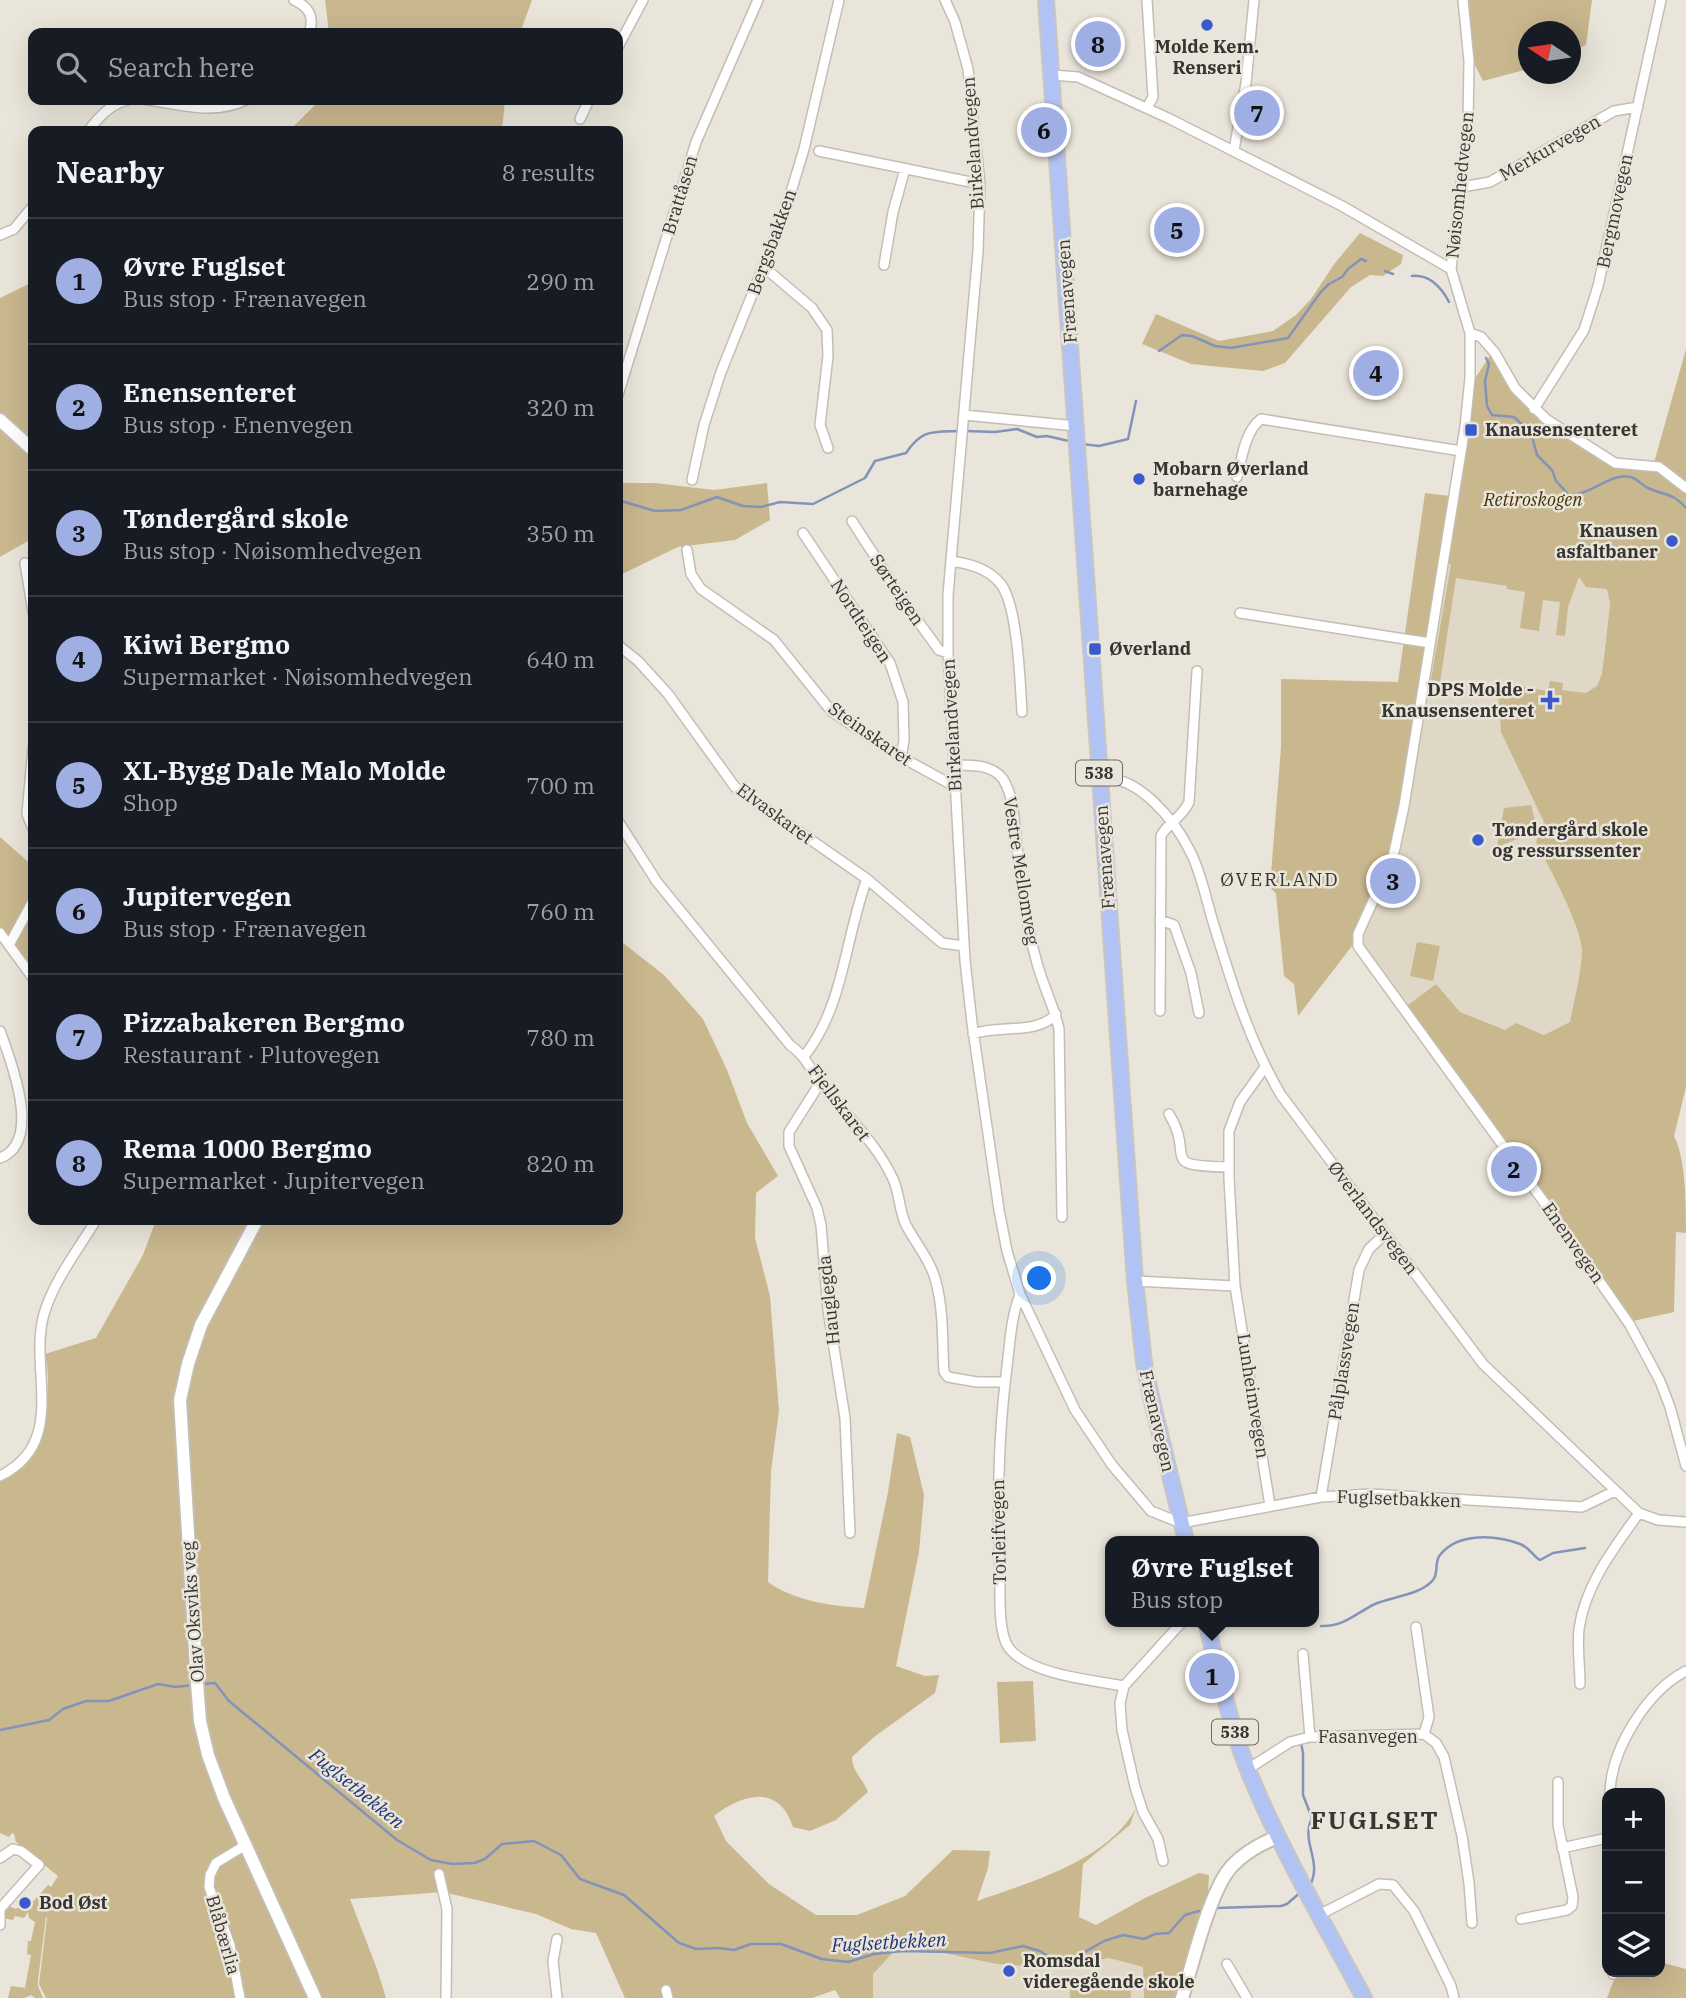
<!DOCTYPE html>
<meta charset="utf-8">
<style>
body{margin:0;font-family:"IBM Plex Serif",serif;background:#20242c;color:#f1f3f6}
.controls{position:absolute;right:21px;bottom:21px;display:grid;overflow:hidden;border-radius:14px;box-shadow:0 7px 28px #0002}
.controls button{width:63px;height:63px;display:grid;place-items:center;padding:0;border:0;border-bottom:2px solid #363941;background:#171b24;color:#f1f3f6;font:35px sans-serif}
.compass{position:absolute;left:1518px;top:21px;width:63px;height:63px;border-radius:50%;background:#171b24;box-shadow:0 7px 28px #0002;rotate:283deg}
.you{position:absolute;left:1040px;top:1279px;width:24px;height:24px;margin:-18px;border:5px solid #fff;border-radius:50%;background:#1a73e8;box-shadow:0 0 0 10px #1a73e833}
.badge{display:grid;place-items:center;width:46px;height:46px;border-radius:50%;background:#9faee3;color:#111;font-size:23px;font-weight:700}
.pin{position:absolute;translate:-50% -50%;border:4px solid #fff;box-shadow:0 2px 7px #0006}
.popup{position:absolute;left:1105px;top:1536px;width:214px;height:91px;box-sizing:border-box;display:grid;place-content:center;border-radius:14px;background:#171b24;filter:drop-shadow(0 2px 5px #0005);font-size:23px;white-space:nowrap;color:#9ea1a6}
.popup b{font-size:26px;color:#f1f3f6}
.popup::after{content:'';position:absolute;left:50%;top:100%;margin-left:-14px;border:14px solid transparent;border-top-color:#171b24}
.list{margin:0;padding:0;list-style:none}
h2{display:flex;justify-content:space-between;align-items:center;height:91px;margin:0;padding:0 28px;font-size:30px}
h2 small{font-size:23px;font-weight:400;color:#9ea1a6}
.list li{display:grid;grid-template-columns:46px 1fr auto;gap:21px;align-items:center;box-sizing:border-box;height:126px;padding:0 28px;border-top:2px solid #363941}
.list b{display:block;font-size:26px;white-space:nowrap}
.list p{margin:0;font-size:23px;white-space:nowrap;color:#9ea1a6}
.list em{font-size:23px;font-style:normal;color:#9ea1a6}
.icon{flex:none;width:38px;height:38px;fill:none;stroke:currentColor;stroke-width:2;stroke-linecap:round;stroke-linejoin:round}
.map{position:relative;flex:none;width:1686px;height:1998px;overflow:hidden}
.search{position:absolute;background:#171b24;box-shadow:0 7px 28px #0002;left:28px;top:28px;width:595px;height:77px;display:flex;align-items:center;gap:18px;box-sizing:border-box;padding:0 24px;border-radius:14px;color:#9ea1a6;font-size:26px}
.panel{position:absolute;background:#171b24;box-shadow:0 7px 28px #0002;left:28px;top:126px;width:595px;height:1099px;border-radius:14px}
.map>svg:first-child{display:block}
.built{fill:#e0d8c6}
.green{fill:#c9b78e}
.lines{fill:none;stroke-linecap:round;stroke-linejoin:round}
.stream{stroke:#8393ba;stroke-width:2.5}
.street-casing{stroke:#c3beb3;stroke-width:12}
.secondary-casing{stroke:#c3beb3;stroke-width:16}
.primary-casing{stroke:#c7c6c5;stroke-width:18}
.street{stroke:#fff;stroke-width:9}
.secondary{stroke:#fff;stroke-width:12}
.primary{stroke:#b1c3f4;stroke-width:14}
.poi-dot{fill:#3a5acc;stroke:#eae5da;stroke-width:2.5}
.labels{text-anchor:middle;stroke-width:5;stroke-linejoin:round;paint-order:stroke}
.shield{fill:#eae5da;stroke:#6d6a64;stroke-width:2}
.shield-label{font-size:16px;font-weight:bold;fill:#373531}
.poi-label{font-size:18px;font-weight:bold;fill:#373531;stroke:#eae5da;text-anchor:start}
.street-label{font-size:18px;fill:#373531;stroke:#eae5da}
.park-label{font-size:18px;font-style:italic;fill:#453200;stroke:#eae5da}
.neighbourhood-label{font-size:19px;letter-spacing:2px;fill:#373531;stroke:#eae5da}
.water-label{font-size:19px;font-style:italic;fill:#1f3375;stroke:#eae5da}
.district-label{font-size:24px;font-weight:bold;letter-spacing:2px;fill:#373531;stroke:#eae5da}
</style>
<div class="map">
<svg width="1686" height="1998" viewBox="0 0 1686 1998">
<rect width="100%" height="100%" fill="#eae5da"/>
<path class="built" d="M1448,563l132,14 27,12 3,15 -7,55 22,2 -56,203 31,144 -56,27 -28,-12 -11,7 -45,-18 -24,-28 -29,22 -47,-66 37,-82 11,-51z
M896,1948l154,20 59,-10 34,9 1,31h-271l-1,-24z"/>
<path class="green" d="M325,0h207l-12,33h-191z
M1469,0h123l-6,45 -15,7 -1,-20h-42v37l-45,12 -10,-20z
M320,100h185l-3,31h-213z
M1360,233l43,22 -2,9 -18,12 -13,-1 -19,12 -66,76 -22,8 -72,-7 -49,-20 14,-30 63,27 54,-10 23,-16 15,-16 24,-36z
M33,282v256l-33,19v-259z
M1686,349v738l-12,49c12,23 12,68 12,97l-10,-1 -2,80 -41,9 -226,-315 29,-22 24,28 45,18 11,-7 28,12 26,-13c4,-22 11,-47 12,-70 1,-23 -34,-87 -46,-110l8,-20 -43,-90 -3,-40 20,3 2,-9 28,5 2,-10 13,2 -1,7 24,3 11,-7 5,-12 8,-70 -3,-15 -21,-2 -7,-10 -11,30 -3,29 -9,-1 4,-33 -17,-2 -4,31 -19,-3 5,-36 -18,-3v-3l-51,-8 -16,104 -9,-2 20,-116h-3l-40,243 -11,51 -37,82 -8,6 -54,70 -4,-32 -10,-8 -8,-82 -6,-7 11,-140v-68l117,3 27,-189 33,4 16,-117 17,-26 20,35 32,34 71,44 38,3z
M618,483h37l59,7 53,-7 3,37 -35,20 -57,7 -60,29z
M1531,805l5,20 -6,9 -33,13 7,-39z
M0,837l33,29v105l-33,-37z
M618,939l46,36 39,44 24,51 20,53 31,53 -22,17 -1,45 15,58 9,115 -8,60 -3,111c26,19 64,24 96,26l24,-116 9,-59 13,4 14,58 -5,57 -23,114 29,10 14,-1 -4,18 -61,44 -22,20c0,14 11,22 16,35l-32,28 -26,11 -17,-4c-14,-44 -51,-33 -79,-11l12,25 43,43 47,31h41l48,-19 48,-46 37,1 -2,17 -11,33c53,-19 131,-40 159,-93l-6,17 -47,39 -4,53 17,8 49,-27 54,-25 10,2 -3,54 -25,69h-37l-1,-31 -34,-9 -59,10 -53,-4 -58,-12 -42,-4 -24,26v24h-33l-5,-8 -23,8h-187l-29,-65 -25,-4 -35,-15 -93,-22 -93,7 27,70 9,29h-340l-7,-14 8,-66 -1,-1 -8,63v6l5,12h-8l-4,-3 -7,3h-16l3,-12 14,2 6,-33 -4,-1 1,-13h3l4,-19 -6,-4 -1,-6 -4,6 -9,-2 -2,4 -10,-2 3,-13 10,4 8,-5 6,1 18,-20 3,2 7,-11 -42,-34 -2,-8 -2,-1 -3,4 -9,-4v-363c7,-3 20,-7 25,-13 22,-25 27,-72 20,-103l51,-16 47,-83 13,-35h462z
M1417,942l23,4 -7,35 -23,-5z
M1033,1681l3,60 -36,2 -3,-61z
M1660,1962l26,7v29h-79l10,-26h43z
M1130,1979l1,19h-61v-17z"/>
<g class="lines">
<path class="stream" d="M1385,271l8,3
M1412,276c18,-2 29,11 37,26
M1159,351l23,-16 10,1 23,10 16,2 57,-10 32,-45 9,-9 13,-7 6,-8 13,-10 5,2
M1486,358l3,6 -4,17 2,25 5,9 22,2 17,16 6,22 15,15 4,11 13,14c22,0 43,-23 61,-18 7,1 11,8 18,11 17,8 24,4 38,20
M966,431l29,1 22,-3 20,8 10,-1 26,6
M1082,444l17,2 29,-7 8,-38
M618,500l37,11 26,-1 36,-13 26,9 18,1 19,-5 33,2 52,-26 10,-17 31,-8c16,-24 26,-21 54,-22
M1321,1626c23,1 35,-13 54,-22 15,-7 46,-9 58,-24 6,-7 1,-18 7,-25 18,-23 56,-20 80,-11 9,3 13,12 20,16l13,-7 32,-5
M203,1684l12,-1 14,18 168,139 34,20 21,4 22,-1 11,-4 17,-15 32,-3 27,14 19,24 44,16 55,48 17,6 23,-1 15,2 17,-6h30l41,15 26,3 26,-8 29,-3 87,2 33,-7 17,5 15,10 8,1 10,-3 31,-18 19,-6 21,4 11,-5 14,-1 16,-18 21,-6
M0,1730l49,-10 14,-11 23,-8h23l49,-17 17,3 18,-2
M1301,1743l2,10v42l9,23c-12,24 11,43 -2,67
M1216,1908l65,-2 6,-2 15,-13"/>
<defs>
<path id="street" d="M294,0c15,7 21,17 15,33
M945,0l10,22 13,47 12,115 -2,67 -30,344v58l17,308 7,62 27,187 8,41 13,43 55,116 37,55 39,46 30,12 140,-26 50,-3 211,13 33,-16
M1147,0l6,97 -6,11
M1463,0l6,61 -1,63 -17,145 19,64v45l-5,49 -61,379 -11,51 -35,77v12l199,274 73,105 30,56 10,26 16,59
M618,47l25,-47
M1052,75l26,2 90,41 174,88 109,63
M147,100c35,4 65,16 99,0
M580,119l9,-19
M88,131c11,-14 22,-27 40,-31
M1234,150l12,-67 8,-83
M819,151l161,33
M1462,187l28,-5 124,-71 24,-4
M0,235l14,-6 19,-23
M884,265l9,-53 12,-43
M765,268l47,40 15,22 1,26 -8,69 8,23
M1470,333l11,4 14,16 20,35 31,31 69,44 44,4 27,21
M618,395l78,-253 62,-142
M1534,409l50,-79 14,-44 63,-286
M964,415l112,11
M1237,477c5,-19 8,-46 24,-58l200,32
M692,480l12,-55 17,-53 63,-157 20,-66 35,-149
M852,521l55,85 32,44 9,3
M803,533l87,130 13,39 1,38 -3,17
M687,550l4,24 10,15 73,51 58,72 69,45 53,29
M951,561c19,3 36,7 49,22 18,21 20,100 22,129
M25,563l8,49
M1240,613l190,30
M618,645l20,16 30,33 67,93 132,92 75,64 22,3
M33,748l-6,66 6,15
M954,765c16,0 38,-1 49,14 9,15 10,30 12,47 4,46 9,92 22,137 6,23 17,43 22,66l3,188
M1100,779c37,-6 75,42 90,72 11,21 16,48 23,71 18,59 36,119 68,173l202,269 156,149 19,7 28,2
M618,821l39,61 133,163c18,13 19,24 33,41 24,30 54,58 70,93 7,15 6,32 13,46 10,19 25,36 30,57 8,30 6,60 8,90l4,5 29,5h28
M1160,920l14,5 17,48 8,40
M0,933l33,45
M9,945l24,-44
M1160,1011l1,-175c7,-14 21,-18 28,-34l8,-131
M0,1031c11,30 43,111 0,127
M973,1034c26,-10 63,2 83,-20
M805,1055c39,-49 40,-118 62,-176
M1265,1067l-25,35 -11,29v47l6,108 35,220
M820,1083l-31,49v14l28,62 4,17 7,85 17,108 5,115
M1169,1114c27,44 -13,52 60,53
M1135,1281l100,5
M1020,1294c-9,24 -10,47 -13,73 -9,69 -10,138 -7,208 0,18 -2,59 9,73 21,27 83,32 115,38
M0,1476c69,-34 28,-107 44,-162 10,-34 34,-64 52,-94
M1321,1497l38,-227 10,-21 16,-15
M1416,1627l13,90 -5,17
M1303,1654l7,83
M1580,1684c0,-18 -3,-37 -1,-55 6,-44 35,-81 60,-116
M1248,1769l42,-27 20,-5 114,-3 12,9 8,14 18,79 7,47 3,40
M1610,1793c1,-44 37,-102 76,-122
M1562,1848l45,-10
M0,1858l13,-9 8,2 18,14 -39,44
M1163,1861l-5,-22 -15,-27 -8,-25 -13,-57 -2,-27 4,-17 58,-64
M439,1874l8,35 -1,89
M1319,1915l60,-31 14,1 21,26 37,75 3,12
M1521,1919l46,-9 5,-4 1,-9 -15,-72v-43
M0,1925v-16
M557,1939l-4,22 4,37
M1227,1964l20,34
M1613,1974l1,-2
M666,1990l2,8
M240,1998l-10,-53 -21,-58 1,-12 6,-12 28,-17"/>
<path id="secondary" d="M0,420l33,30
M257,1220l-56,105 -13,39 -8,36 17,283 3,38 8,34 16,43 91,200
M1182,1998c10,-32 28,-109 50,-132 12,-13 28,-22 45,-29"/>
<path id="primary" d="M1046,0l89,1281 9,82 7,34 35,144
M1206,1622c13,50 23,100 42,148 32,79 76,153 116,228"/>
</defs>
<use href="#street" class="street-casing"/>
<use href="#secondary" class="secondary-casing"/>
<use href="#primary" class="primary-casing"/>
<use href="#street" class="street"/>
<use href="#secondary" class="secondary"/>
<use href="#primary" class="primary"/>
</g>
<g class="poi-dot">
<circle cx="1207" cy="25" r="7"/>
<rect x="1464" y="423" width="14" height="14" rx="3.5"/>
<circle cx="1139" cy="479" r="7"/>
<circle cx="1672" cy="541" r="7"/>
<rect x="1088" y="642" width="14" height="14" rx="3.5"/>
<path d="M1546.5 689.5h7v7h7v7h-7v7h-7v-7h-7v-7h7z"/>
<circle cx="1478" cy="840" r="7"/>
<circle cx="25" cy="1903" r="7"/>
<circle cx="1009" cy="1971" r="7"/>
</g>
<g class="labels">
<g class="shield">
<rect x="1076" y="760.5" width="46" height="25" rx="5"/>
<rect x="1212" y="1719.5" width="46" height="25" rx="5"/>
</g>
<g class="shield-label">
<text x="1099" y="779">538</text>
<text x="1235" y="1738">538</text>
</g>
<g class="poi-label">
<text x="1207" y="53" text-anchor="middle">Molde Kem.<tspan x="1207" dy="21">Renseri</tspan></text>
<text x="1485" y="436">Knausensenteret</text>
<text x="1153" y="475">Mobarn Øverland<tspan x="1153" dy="21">barnehage</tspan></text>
<text x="1658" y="537" text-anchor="end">Knausen<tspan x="1658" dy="21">asfaltbaner</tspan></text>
<text x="1109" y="655">Øverland</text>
<text x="1534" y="696" text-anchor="end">DPS Molde -<tspan x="1534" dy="21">Knausensenteret</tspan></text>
<text x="1492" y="836">Tøndergård skole<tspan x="1492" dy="21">og ressurssenter</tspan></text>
<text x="39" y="1909">Bod Øst</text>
<text x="1023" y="1967">Romsdal<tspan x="1023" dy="21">videregående skole</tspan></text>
</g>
<g class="street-label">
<text transform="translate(973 143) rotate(-94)" y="6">Birkelandvegen</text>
<text transform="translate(1550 148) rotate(-30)" y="6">Merkurvegen</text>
<text transform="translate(1460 185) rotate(-84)" y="6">Nøisomhedvegen</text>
<text transform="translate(680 195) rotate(-73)" y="6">Brattåsen</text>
<text transform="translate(1615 211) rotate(-78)" y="6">Bergmovegen</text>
<text transform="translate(772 242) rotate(-70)" y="6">Bergsbakken</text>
<text transform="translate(1067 291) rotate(-94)" y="6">Frænavegen</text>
<text transform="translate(897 590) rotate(56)" y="6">Sørteigen</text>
<text transform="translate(861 621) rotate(57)" y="6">Nordteigen</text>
<text transform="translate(952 725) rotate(-93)" y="6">Birkelandvegen</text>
<text transform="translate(870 734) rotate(35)" y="6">Steinskaret</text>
<text transform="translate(775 814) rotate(36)" y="6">Elvaskaret</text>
<text transform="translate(1105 857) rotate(-94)" y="6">Frænavegen</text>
<text transform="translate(1021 871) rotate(81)" y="6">Vestre Mellomveg</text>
<text transform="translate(839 1103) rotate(53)" y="6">Fjellskaret</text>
<text transform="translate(1373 1218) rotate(53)" y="6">Øverlandsvegen</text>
<text transform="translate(1573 1243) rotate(55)" y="6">Enenvegen</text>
<text transform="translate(829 1300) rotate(-96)" y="6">Hauglegda</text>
<text transform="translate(1344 1361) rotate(-81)" y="6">Pålplassvegen</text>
<text transform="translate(1253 1396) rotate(81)" y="6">Lunheimvegen</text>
<text transform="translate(1157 1421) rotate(77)" y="6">Frænavegen</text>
<text transform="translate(1399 1499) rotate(2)" y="6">Fuglsetbakken</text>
<text transform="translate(999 1532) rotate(-91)" y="6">Torleifvegen</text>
<text transform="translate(193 1612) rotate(-94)" y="6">Olav Oksviks veg</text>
<text x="1368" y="1743">Fasanvegen</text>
<text transform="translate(223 1935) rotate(74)" y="6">Blåbærlia</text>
</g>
<g class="park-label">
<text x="1533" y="506">Retiroskogen</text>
</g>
<g class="neighbourhood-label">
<text x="1280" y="886">ØVERLAND</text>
</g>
<g class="water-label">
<text transform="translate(357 1788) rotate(39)" y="7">Fuglsetbekken</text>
<text transform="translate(889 1942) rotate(-3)" y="7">Fuglsetbekken</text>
</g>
<g class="district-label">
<text x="1375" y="1829">FUGLSET</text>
</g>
</g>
</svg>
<div class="controls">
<button>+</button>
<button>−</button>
<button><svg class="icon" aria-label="layers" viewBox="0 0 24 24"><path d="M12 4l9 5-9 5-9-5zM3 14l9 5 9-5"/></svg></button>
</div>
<svg class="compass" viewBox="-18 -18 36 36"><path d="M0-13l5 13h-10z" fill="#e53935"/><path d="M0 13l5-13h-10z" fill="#9ea1a6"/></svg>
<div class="you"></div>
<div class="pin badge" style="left:1212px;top:1676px">1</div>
<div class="popup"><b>Øvre Fuglset</b>Bus stop</div>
<div class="pin badge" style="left:1514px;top:1169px">2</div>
<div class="pin badge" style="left:1393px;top:881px">3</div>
<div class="pin badge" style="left:1376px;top:373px">4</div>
<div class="pin badge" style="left:1177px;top:230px">5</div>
<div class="pin badge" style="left:1044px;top:130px">6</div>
<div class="pin badge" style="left:1257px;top:113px">7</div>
<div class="pin badge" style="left:1098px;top:44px">8</div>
<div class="search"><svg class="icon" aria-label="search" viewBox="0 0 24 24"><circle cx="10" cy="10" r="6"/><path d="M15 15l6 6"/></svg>Search here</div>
<section class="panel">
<h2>Nearby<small>8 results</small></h2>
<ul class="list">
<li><span class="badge">1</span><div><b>Øvre Fuglset</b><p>Bus stop · Frænavegen</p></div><em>290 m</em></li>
<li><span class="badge">2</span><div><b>Enensenteret</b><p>Bus stop · Enenvegen</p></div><em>320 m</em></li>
<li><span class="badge">3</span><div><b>Tøndergård skole</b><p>Bus stop · Nøisomhedvegen</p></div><em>350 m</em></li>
<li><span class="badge">4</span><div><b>Kiwi Bergmo</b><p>Supermarket · Nøisomhedvegen</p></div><em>640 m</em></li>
<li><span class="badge">5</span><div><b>XL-Bygg Dale Malo Molde</b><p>Shop</p></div><em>700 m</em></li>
<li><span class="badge">6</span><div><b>Jupitervegen</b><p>Bus stop · Frænavegen</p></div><em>760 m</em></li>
<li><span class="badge">7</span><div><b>Pizzabakeren Bergmo</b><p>Restaurant · Plutovegen</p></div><em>780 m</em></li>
<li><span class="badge">8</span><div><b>Rema 1000 Bergmo</b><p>Supermarket · Jupitervegen</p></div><em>820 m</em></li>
</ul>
</section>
</div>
